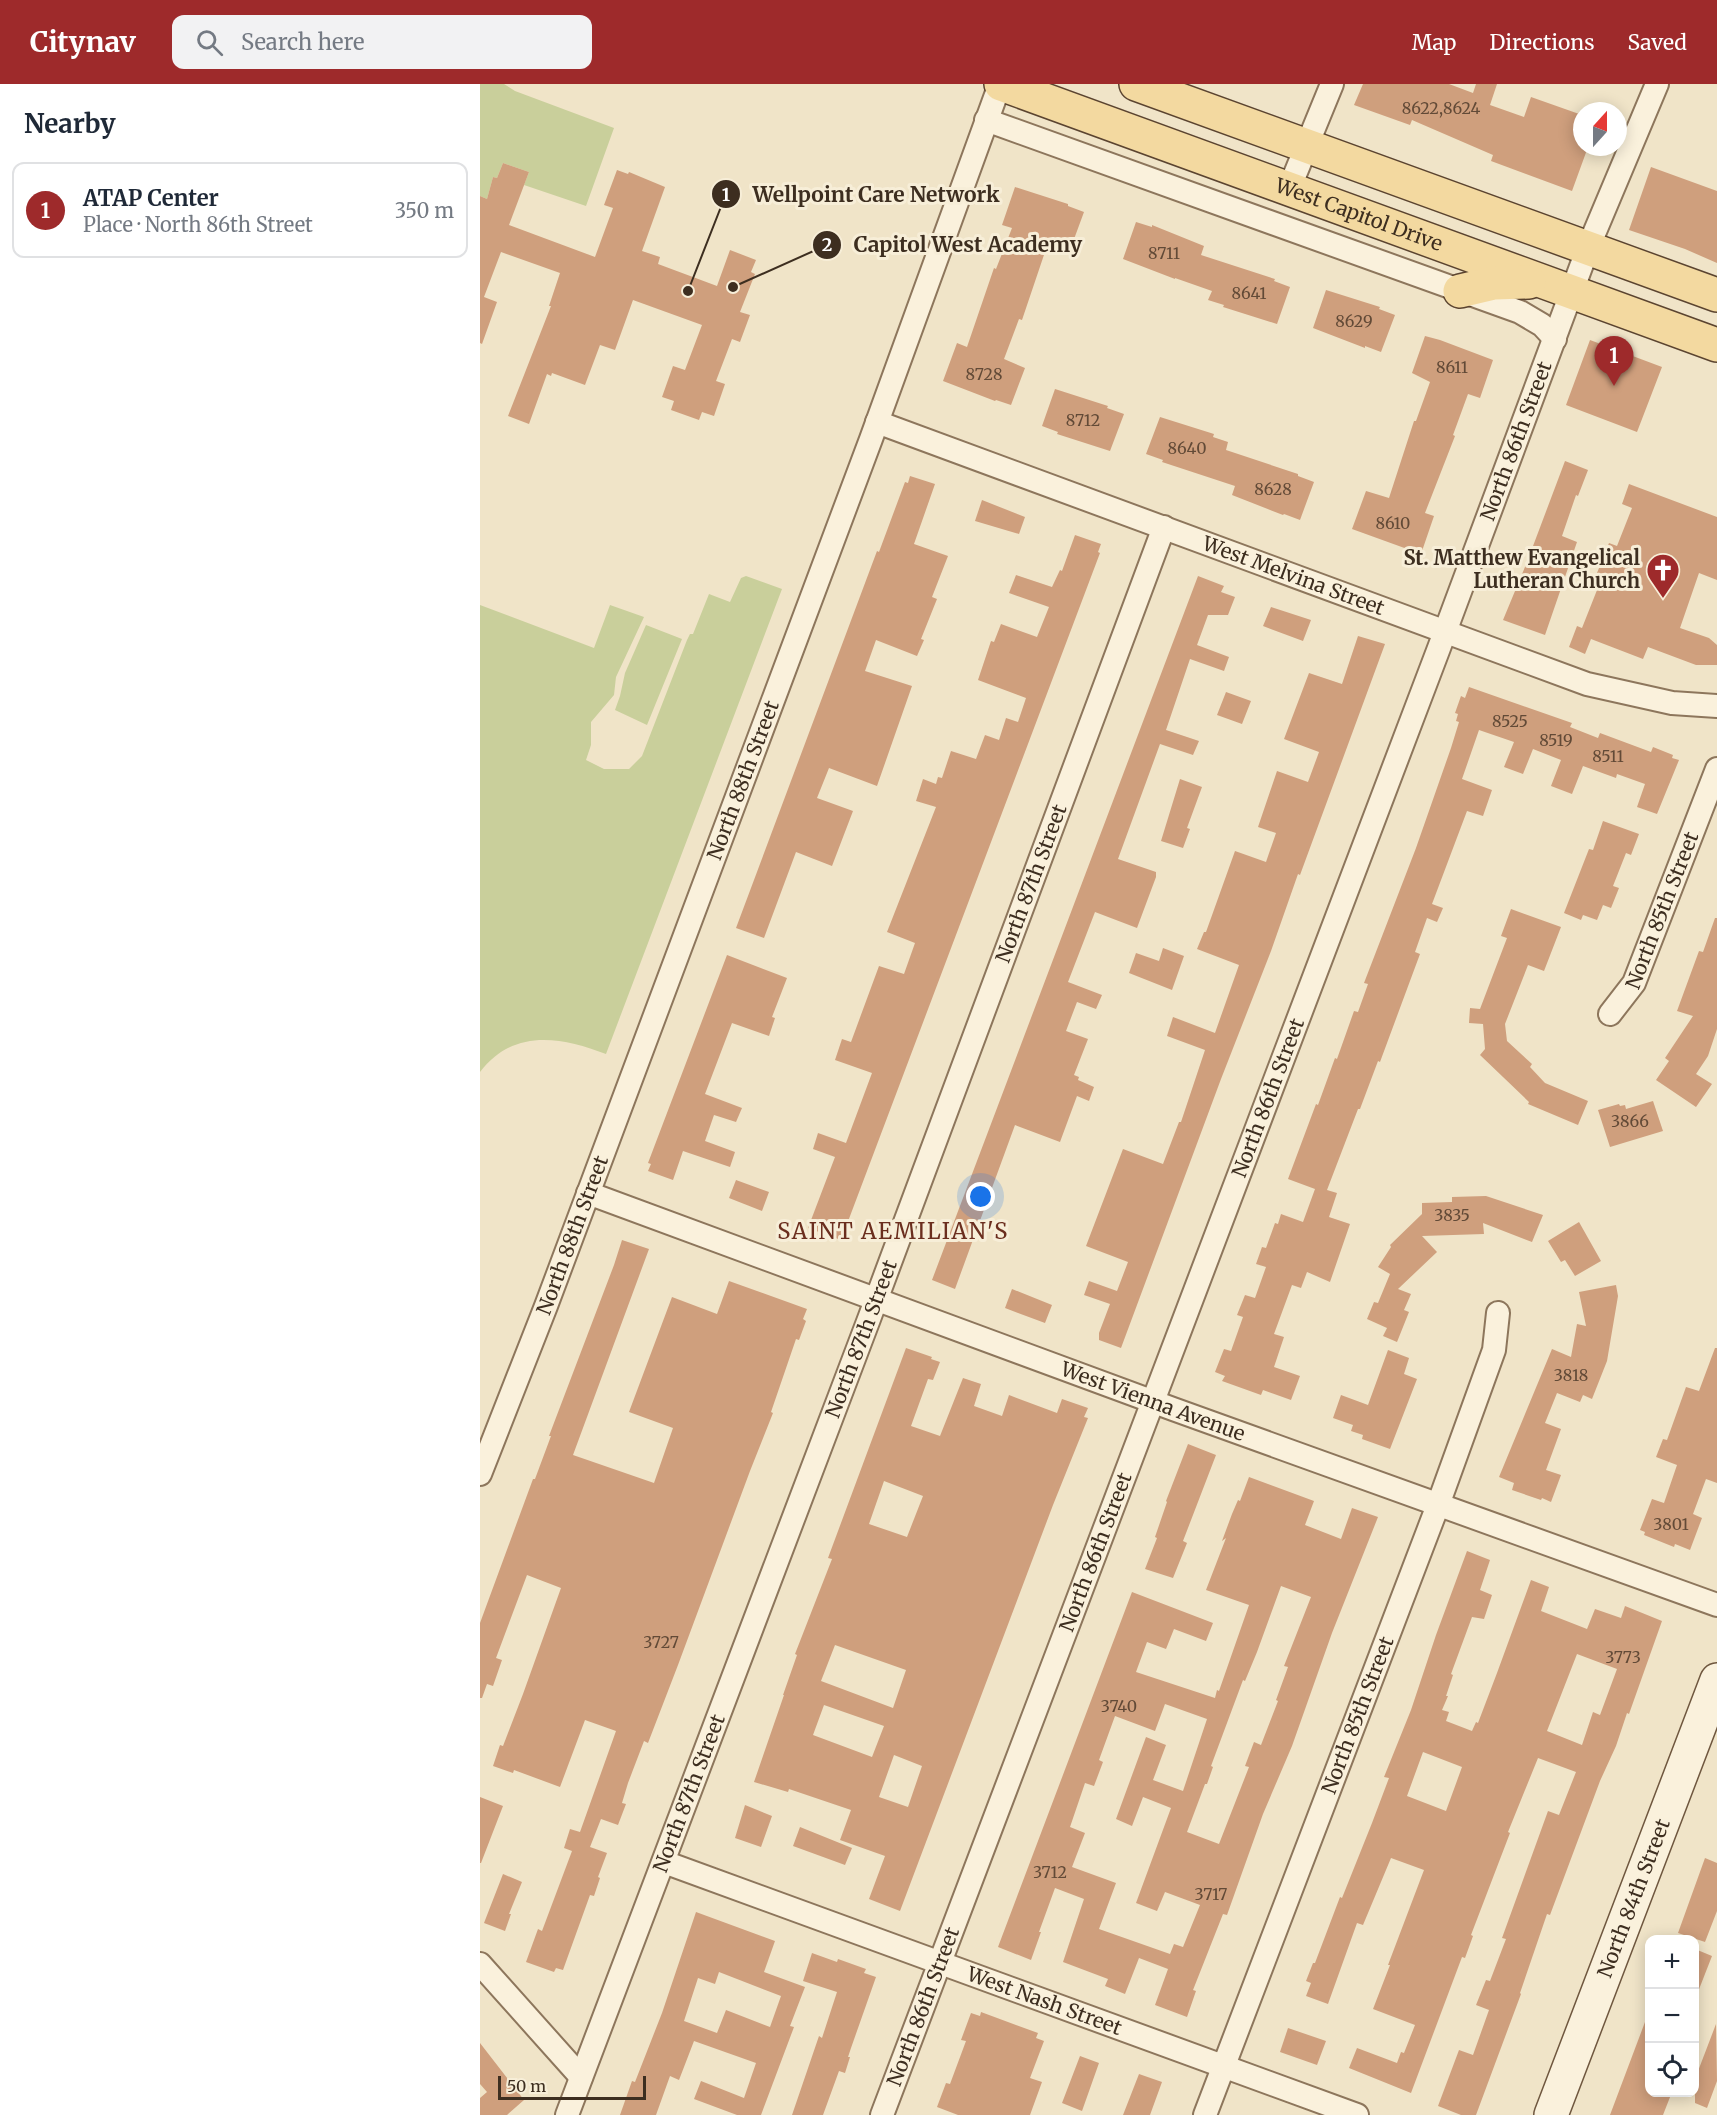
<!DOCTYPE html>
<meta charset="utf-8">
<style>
body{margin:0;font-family:Merriweather,serif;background:#f2f2f3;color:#1f2937}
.controls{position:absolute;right:18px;bottom:18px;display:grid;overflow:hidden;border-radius:12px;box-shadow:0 3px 15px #0003}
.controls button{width:54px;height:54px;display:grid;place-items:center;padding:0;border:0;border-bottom:2px solid #e0e1e3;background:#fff;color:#1f2937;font:30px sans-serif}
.compass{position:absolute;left:1093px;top:18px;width:54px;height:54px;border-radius:50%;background:#fff;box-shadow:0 3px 15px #0003;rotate:21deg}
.scale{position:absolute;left:18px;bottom:15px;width:148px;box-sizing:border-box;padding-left:6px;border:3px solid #3d2e20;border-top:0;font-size:16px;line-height:21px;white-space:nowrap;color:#3d2e20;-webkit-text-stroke:4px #f7eed8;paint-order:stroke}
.you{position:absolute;left:501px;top:1113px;width:21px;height:21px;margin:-15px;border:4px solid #fff;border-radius:50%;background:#1a73e8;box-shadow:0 0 0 9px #1a73e833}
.badge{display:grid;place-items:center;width:39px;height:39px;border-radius:50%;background:#9e2a2b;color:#fff;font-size:20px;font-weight:700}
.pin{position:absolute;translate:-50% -50px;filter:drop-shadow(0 2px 3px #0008)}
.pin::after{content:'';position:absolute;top:32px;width:21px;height:18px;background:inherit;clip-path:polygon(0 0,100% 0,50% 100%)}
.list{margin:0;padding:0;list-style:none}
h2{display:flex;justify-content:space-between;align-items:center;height:78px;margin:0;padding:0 24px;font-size:26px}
h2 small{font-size:20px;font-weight:400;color:#747a83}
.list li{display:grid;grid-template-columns:39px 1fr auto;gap:18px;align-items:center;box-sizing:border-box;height:96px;margin:0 12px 12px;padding:0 12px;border:2px solid #e0e1e3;border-radius:12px}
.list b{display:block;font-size:22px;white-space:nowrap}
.list p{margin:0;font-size:20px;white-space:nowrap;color:#747a83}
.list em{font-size:20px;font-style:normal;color:#747a83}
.icon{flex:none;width:33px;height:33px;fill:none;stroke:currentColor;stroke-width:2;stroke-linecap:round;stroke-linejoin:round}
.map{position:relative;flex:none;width:1237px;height:2031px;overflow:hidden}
header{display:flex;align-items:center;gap:36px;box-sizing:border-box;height:84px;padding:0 30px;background:#9e2a2b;color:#fff}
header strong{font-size:28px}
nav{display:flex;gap:33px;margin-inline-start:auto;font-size:21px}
.search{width:420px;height:54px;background:#f2f2f3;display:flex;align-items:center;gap:15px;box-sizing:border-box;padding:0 21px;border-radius:12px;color:#747a83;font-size:22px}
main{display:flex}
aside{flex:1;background:#fff}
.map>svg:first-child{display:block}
.green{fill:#c9cf9b}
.building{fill:#cf9f7d;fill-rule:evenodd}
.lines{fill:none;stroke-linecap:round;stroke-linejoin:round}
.street-casing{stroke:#8d765c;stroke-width:26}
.secondary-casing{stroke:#6f573f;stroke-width:36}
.primary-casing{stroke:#5b4430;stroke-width:36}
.street{stroke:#faf1dc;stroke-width:22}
.secondary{stroke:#faf1dc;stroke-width:33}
.primary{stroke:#f3d9a0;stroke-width:33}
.labels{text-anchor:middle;stroke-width:6;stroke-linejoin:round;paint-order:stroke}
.number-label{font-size:16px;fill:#624a37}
.street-label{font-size:20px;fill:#3d2e20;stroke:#f7eed8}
.poi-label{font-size:20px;font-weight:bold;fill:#3d2e20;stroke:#f7eed8;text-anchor:end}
.quarter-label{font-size:22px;letter-spacing:1.5px;fill:#6b2e1e;stroke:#f7eed8}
.leader{fill:none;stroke:#3d2e20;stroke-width:2}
.callout-dot{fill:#3d2e20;stroke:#f7eed8;stroke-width:2}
.mark-label{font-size:18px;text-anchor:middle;font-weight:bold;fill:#fff}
.callout-label{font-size:21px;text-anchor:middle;font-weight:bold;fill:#3d2e20;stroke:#f7eed8;stroke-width:6;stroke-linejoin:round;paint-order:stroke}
</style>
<header>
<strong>Citynav</strong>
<div class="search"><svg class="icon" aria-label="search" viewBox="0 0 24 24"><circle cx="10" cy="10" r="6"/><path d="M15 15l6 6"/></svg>Search here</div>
<nav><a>Map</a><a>Directions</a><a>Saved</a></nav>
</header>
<main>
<aside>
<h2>Nearby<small></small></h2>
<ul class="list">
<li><span class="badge">1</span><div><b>ATAP Center</b><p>Place · North 86th Street</p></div><em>350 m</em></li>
</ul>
</aside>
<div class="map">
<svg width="1237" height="2031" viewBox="0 0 1237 2031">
<rect width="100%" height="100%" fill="#f0e4c8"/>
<path class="green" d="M0,0h24l11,7 99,37 -28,78 -62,-21 5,-13 -26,-9 -6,15 -4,-1 -6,22 -7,-3z
M266,492l36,13 -176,465c-45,-17 -92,-26 -126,18v-467l114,43 16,-43 34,12 -28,60 -2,18 -23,27v23l-5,15 18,9h25l13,-13 45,-116 3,-6h3l16,-40 21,8 11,-24z
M166,541l36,14 -35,86 -32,-15 5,-14 5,-23z"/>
<path class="building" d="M883,0h86l24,9 3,-9h21l-7,21 34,12 7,-20 51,18 -7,21 7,2v9h6l-16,44 -81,-30 2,-6 -81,-35 -2,5 -56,-20z
M23,79l26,9 -20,53 86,32 18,-49 -9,-3 13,-35 11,4 1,-2 36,15 -23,64 18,6 -2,7 59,22 13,-36 26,10 -5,12 4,2 -15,38 10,3 -10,27 -8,-3 -16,42 9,3 -11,32 -12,-4 -3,8 -28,-10 3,-9 -12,-4 11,-31 12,4 17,-45 -69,-25 -18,50 -15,-5 -15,40 -33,-12 -1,3 -4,-2 -18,50 -21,-8 43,-110h-2l11,-33 -59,-21 -17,45 13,5 -15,42 -2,-1v-147l7,3 6,-22 4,1z
M1171,83l66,24v72l-32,-14 -56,-19z
M535,103l53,17v2l16,6 -14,38 -22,-7 -26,77 -3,-1 -15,40 21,9 -14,37 -15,-5 -1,1 -52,-20 14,-38 10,4 27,-79 2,1 16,-41 -10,-3z
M656,138l16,5v-2l52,21 -3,9 74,24 -1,2 16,6 -13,37 -54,-17 1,-2 -16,-5 4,-9 -37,-13v1l-52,-20z
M846,206l54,17 -1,2 16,6 -14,37 -16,-6v2l-52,-20z
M945,252l15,4 53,20 -13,38 -12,-4 -15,41 2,1 -30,77 9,3 -13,38 -69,-25 14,-38 23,7 25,-77h2l14,-39 -18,-9z
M1110,256l72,27 -25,65 -71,-27z
M575,305l53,17 -1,2 17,6 -14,37 -53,-17 1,-2 -16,-6z
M680,333l54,17 -1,3 15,5 -2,8 72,24v2l16,6 -14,38 -16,-6 -1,1 -51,-20 3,-9 -73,-24 1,-2 -17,-6z
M1085,377l23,9 -10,26 -2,-1 -14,41 15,6 -32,93 -42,-15 24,-58z
M430,392l25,8 -21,60 34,12 -16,41 5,2 -16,40 3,1 -7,16 -41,-16 -11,31 47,15 -35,100 -48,-18 -12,30 36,13 -21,55 -36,-14 -32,86 -28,-10 141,-377 2,1 26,-70 3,1z
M1149,400l88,33v63l-18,-7 -19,55 29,10 8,7v20h-21l-48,-18 -5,12 -52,-20 -6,15 -16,-7 8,-21 5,2 17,-43 -6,-2 16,-40 8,3 15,-38 -10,-4z
M502,416l43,17 -6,17 -44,-13z
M595,451l26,9 -3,8 2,1 -259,687 -33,-12 27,-71 -22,-8 5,-16 28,10 26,-70 -37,-13 7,-21 9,3 28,-76 25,8 11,-31 -28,-11 49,-125 -20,-6 7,-22 13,5 2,-7 4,1 9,-27 25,8 9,-24 14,5 7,-22 12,4 8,-24 -48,-18 13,-39 3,1 7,-18 36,13 12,-30 -40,-14 7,-18 36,12 8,-17 2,1z
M718,492l26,10 -3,6 14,5 -7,18h-20l-11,30 32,12 -5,14 -34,-12 -24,71 33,11 -6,14 -33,-11 -42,115 38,13v5l-19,51 -42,-16 -27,70 34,13 -6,14 -19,-7 -11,29 22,8 -14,36 5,2 -1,3 16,7 -5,14 -12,-5 -17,46 -45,-17 -60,164 -23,-9z
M791,523l40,13 -8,21 -40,-15z
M878,552l27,8 -85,231 -2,-1 -27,77 -50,128 -100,269 -22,-8v-7l11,-29 -26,-9 5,-14 28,10 11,-29 -42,-16 37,-97 40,15 16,-42h2l24,-72 -38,-14 6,-19 42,16 24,-68 -42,-16 7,-17h2l29,-81 31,11 10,-29 -18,-6 19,-56 31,11 11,-30 -35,-13 25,-66 33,11z
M989,603l103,36 -2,4 28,11 2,-5 51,19 2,-5 20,8 -1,3 7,2 -22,54 -20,-7 8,-23 -28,-10 -1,4 -33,-12 -11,28 -21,-8 10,-26 -28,-11 -10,25 -19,-7 10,-25 -35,-12 -17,49 30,11 -9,26 -16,-5 -35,93 11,4 -6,14 -10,-4 -12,34 5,2 -40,108 -2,-1 -18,48h-2l-31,81 10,3 -8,24 21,7 -20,58 -23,-10 -6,16 -9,-3 -18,49 10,3 -10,30 26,9 -9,24 -28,-10 -2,5 -39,-14 3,-5 -10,-4 9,-23 7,2 12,-34 -6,-2 8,-20 10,3 11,-31 -10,-3 6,-17 4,1 9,-25 3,1 3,-10 22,8 12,-33 -27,-10 28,-75 2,1 17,-47 2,1 17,-48 4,1 10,-28 -4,-1 52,-135 35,-100 8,-26 -3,-1 2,-7 -3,-1 6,-17 4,2z
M746,608l25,9 -9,23 -25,-9z
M700,695l22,8 -15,41 3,1 -7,19 -22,-7z
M1123,737l36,13 -8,21 -5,-2 -13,33 6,2 -8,20 -8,-3 -6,15 -14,-5 -2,5 -17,-7 25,-64 4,1z
M1031,825l50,18 -17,44 -16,-6 -23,59 2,17 25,23 -2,3 15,16 43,18 -10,24 -50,-21 1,-2 -49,-47 5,-6 -2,-25 -14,-1 1,-15 10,1 27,-71 -6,-2z
M1235,834h2v111l-9,27 -12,18 16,10 -16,23 -40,-27 13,-19 -4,-3 28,-42 -16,-5 22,-60 4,1z
M683,864l21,8 -12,34 -43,-17 7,-20 23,8z
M247,871l60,23 -15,39 3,1 -6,18 -37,-13 -27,71 37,14 -6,14 -22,-7 -9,26 30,11 -5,15 -47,-16 -10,29 -25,-9 3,-7 -3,-1z
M1173,1017l10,30 -53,16 -12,-37 21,-6 1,2 5,-1 1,4z
M256,1096l33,12 -7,19 -33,-13z
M1006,1112l57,19 -11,27 -49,-19 1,11 -62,2 15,16 -39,37 13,5 -7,16 5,2 -12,30 -14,-6 4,-8 -20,-9 7,-17 4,1 12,-29 -12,-7 13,-20 -1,-2 32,-31v-11l30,-1v-5z
M1099,1138l22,39 -26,15 -10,-16 -4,2 -13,-21z
M142,1156l27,9 -76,206 81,28 19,-55 -44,-16 43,-115 45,17 12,-33 78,28 -4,10 3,2 -7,19 -3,-1 -25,73 2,1 -23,58 -72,194 -30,78 -4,-2 -16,42 -6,20 4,1 -8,21 -17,-6 -11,28 17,6 -9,24 2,1 -6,18 -4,-1 -27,75 -7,-2 -2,4 -28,-10 12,-33 4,2 30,-80 -8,-3 6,-19 10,3 36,-101 -31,-11 -25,67 -46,-17 -1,3 -20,-7 7,-21 3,1 20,-52 38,-106 -34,-13 -31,83 6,2 -9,26 -6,-2 -5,14h-2v-75l53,-144h2l16,-43h-2l65,-171z
M1136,1201l2,11 -11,65 -15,38 -9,-4 -3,7 -23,-9 -12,30 16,6 -15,41 15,5 -10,27 -9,-4 -1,2 -29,-10 2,-7 -15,-6 53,-128 19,8 6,-33 9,2 -7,-34z
M532,1205l40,16 -7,18 -40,-15z
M426,1264l26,9 -1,2 9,3 -7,18 -5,-1 -17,47 29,10 23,-58 18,6 -7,22 28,10 7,-21 48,18 5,-14 26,9 -4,9 4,1 -35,87 -153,406 -31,-12 16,-43 -45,-16 11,-30 -62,-21 -1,3 -34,-10 30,-87h-1l14,-40 -2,-1 37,-95 -4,-1zM404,1397l39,15 -16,41 -38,-13zM355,1561l71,25 -13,38 -72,-27zM344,1621l60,21 -12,31 -59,-22zM414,1671l28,11 -14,41 -29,-10z
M1235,1264h2v135l-11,-4 -13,35 9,4 -12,32 -15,-6 -1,3 -30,-12 1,-3 -5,-2 12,-31 12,4 13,-38 -21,-8 7,-18 4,1 19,-53 13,4z
M908,1266l21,8 -5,16 13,5 -27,70 -28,-10 1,-4 -12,-4 2,-6 -20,-7 8,-23 27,10z
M708,1360l28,11 -33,86 4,2 -14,35 -28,-9 12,-31 -2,-1 12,-35 -1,-1z
M769,1393l65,24 -9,24 36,14 11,-31 26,9 -46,116 -40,113 -29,68 -36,101 -4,-1 -30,76 3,1 -9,26 -32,-12 13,-36 -29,-11 -14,36 -20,-8 3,-7 -45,-17 21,-63 -29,-11 -16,44h2l-10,28 -33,-13 134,-355 81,31 -7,18 -32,-12 -8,20 -19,-7 -11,30 79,26 2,-8 2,1 30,-86 -43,-15 20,-52 -4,3 10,-27 6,-14 2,1zM801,1502l30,11 -27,69 4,1 -12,33 2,1 -17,44 -7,-3 -9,24 4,1 -30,77 -32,-12 18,-48h2l6,-17 -2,-1 32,-86 2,1 12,-29zM685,1620l42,15 -24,72 -30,-11 13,-35 -20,-8 -30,82 16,7 11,-29 28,11 -35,95 21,8 8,-19 35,13 -17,42 -9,-3 -4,10 -71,-25 17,-46 -44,-16 13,-34 -15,-6 15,-44 9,3 9,-24 -4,-2 16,-44 40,15z
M987,1467l23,9 -10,30 12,5 -8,24 -12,-2 -21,57 2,1 -7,21h2l-6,14 7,2 -3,9 26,10 4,-9 2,1 19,-50 34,-93 18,7 -8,24 46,18 8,-20 26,9 4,-12 37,15 -33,93 -2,-1 -11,33 -16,35 -50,134 -3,-1 -27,79 1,1 -45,121h-15l-23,-9 21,-56 14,5 16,-45 -13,-5 10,-25 4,1 16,-42 -4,-1 46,-127 11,4 17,-43 -38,-14 -30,74 2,1 -39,102 2,1 -8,22 -3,-1 -51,136 -62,-25 8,-20 40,15 4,-11 3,1 11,-28 -42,-16 17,-44h-2l36,-95 -33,-12 -28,67 -6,-2 -29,81 -22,-8 5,-13 -5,-2 7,-18h2l25,-66 2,1 30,-75 17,-45 -5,-1 27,-67 25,-75zM1097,1570l40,15 -17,46 -7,-3 -11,33 -35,-14zM943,1668l39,15 -16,44 -39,-15z
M0,1713l23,9 -22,57h-1z
M265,1721l27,11 -11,31 -26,-9z
M320,1743l52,21 -7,17 -52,-19z
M1225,1774l12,5v48l-12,31 -27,-9z
M23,1790l19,8 -13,32h2l-6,17 -21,-8z
M216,1828l79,29 -11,31 41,15 -15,39 4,1 -33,88h-24l-43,-16 7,-18 43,17 12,-35 -62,-22 -15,39 -9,-4 -14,39h-36l12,-34 3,1 27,-69zM239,1888l62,24 -11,31 -44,-17 -9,23 -33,-12 14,-43 17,6z
M1215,1865l17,7 -16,41h-1z
M332,1869l25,9 1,-3 28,10 -2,4 12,4 -25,71 -3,9h2l-5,16 -6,-2 -16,44h-31l27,-79 3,2 15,-46 -34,-11z
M501,1928l57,21 -2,5 8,3 -14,37 12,4 -12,33h-72l-21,-8 9,-24 4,1 16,-43 -5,-1 10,-27 9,3z
M1168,1930l2,1v77h22l-9,23h-53z
M1236,1940l1,57 -10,27 -12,-5v-24z
M808,1944l38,13 -9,24 -37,-13z
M0,1959l44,57 -17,15h-27v-17l7,-6 -7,-8z
M600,1972l19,7 -17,48 -20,-8z
M659,1990l23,8 -12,33h-27z"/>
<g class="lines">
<defs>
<g id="street">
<path d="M506,36l534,192 22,13 13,14"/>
<path d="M809,105l43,-105"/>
<path id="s1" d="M397,338l710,262 85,19 45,3"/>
<path id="s2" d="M1130,930l24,-31 83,-214"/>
<path id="s3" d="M108,1109l585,216 544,196"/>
<path id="s4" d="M0,1390l66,-168 325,-867 129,-355"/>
<path id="s5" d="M184,1778l693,253"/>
<path d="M0,1880l101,113"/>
<path id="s6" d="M87,2031l302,-796 295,-792"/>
<path id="s7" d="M402,2031l557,-1467 149,-400 69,-164"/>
<path id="s8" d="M725,2031l233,-610 56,-155 4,-37"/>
</g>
<g id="secondary">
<path id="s9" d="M1071,2031l166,-435"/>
</g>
<g id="primary">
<path id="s10" d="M521,0l716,261"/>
<path d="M656,0l581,211"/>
<path d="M980,207l34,-8 35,-1"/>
</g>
</defs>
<use href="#street" class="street-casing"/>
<use href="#secondary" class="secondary-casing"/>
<use href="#primary" class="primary-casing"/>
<use href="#street" class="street"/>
<use href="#secondary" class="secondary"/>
<use href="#primary" class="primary"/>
</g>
<defs>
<symbol id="church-pin" viewBox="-11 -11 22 30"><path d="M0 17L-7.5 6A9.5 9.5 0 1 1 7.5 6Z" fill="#9e2a2b" stroke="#f7eed8"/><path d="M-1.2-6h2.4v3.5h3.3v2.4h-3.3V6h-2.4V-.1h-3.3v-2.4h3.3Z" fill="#fff"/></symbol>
</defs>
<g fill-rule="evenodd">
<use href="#church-pin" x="1164" y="467" width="38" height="52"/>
</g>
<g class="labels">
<g class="number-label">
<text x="961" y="30">8622,8624</text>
<text x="684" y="175">8711</text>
<text x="769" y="215">8641</text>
<text x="874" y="243">8629</text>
<text x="972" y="289">8611</text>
<text x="504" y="296">8728</text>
<text x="603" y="342">8712</text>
<text x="707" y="370">8640</text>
<text x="793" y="411">8628</text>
<text x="913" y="445">8610</text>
<text x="1030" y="643">8525</text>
<text x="1076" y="662">8519</text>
<text x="1128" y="678">8511</text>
<text x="1150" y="1043">3866</text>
<text x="972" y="1137">3835</text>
<text x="1091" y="1297">3818</text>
<text x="1191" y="1446">3801</text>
<text x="181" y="1564">3727</text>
<text x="1143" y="1579">3773</text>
<text x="639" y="1628">3740</text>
<text x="570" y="1794">3712</text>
<text x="731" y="1816">3717</text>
</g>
<g class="street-label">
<text dy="7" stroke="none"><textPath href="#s10" startOffset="381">West Capitol Drive</textPath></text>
<text dy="7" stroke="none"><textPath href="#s7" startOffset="1790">North 86th Street</textPath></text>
<text dy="7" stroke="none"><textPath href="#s1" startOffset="444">West Melvina Street</textPath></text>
<text dy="7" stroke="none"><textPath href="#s4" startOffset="742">North 88th Street</textPath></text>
<text dy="7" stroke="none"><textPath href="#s6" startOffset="1316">North 87th Street</textPath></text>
<text dy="7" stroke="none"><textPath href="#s2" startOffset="117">North 85th Street</textPath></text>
<text dy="7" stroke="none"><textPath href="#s7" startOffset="1088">North 86th Street</textPath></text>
<text dy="7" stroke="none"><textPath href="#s4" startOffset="256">North 88th Street</textPath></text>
<text dy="7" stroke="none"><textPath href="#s6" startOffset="830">North 87th Street</textPath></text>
<text dy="7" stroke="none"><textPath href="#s3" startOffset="602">West Vienna Avenue</textPath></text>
<text dy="7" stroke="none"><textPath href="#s7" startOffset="602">North 86th Street</textPath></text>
<text dy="7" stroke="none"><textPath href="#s8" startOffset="428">North 85th Street</textPath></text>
<text dy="7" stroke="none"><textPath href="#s6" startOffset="344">North 87th Street</textPath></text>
<text dy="7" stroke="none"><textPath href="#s9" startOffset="232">North 84th Street</textPath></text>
<text dy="7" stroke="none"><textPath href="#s5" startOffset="405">West Nash Street</textPath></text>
<text dy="7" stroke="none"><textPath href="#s7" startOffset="116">North 86th Street</textPath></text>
</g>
<g class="poi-label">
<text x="1160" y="481">St. Matthew Evangelical<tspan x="1160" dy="23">Lutheran Church</tspan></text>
</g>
<g class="quarter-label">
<text x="413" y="1155">SAINT AEMILIAN'S</text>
</g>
</g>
<path class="leader" d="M208 207L246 110M253 203L347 161"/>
<g class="callout-dot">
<circle cx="208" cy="207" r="6"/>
<circle cx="253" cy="203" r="6"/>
<circle cx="246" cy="110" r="15"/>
<circle cx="347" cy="161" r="15"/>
</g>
<g class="mark-label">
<text x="246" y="117">1</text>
<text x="347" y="167">2</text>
</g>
<g class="callout-label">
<text x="396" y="118">Wellpoint Care Network</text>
<text x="488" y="168">Capitol West Academy</text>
</g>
</svg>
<div class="controls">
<button>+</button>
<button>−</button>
<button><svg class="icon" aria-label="locate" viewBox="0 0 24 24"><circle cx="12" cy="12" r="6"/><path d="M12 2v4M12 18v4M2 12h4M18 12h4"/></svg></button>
</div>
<svg class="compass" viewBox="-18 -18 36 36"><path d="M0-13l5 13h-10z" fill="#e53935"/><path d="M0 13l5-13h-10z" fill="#747a83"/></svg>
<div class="scale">50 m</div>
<div class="you"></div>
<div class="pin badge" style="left:1134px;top:302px">1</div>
</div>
</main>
